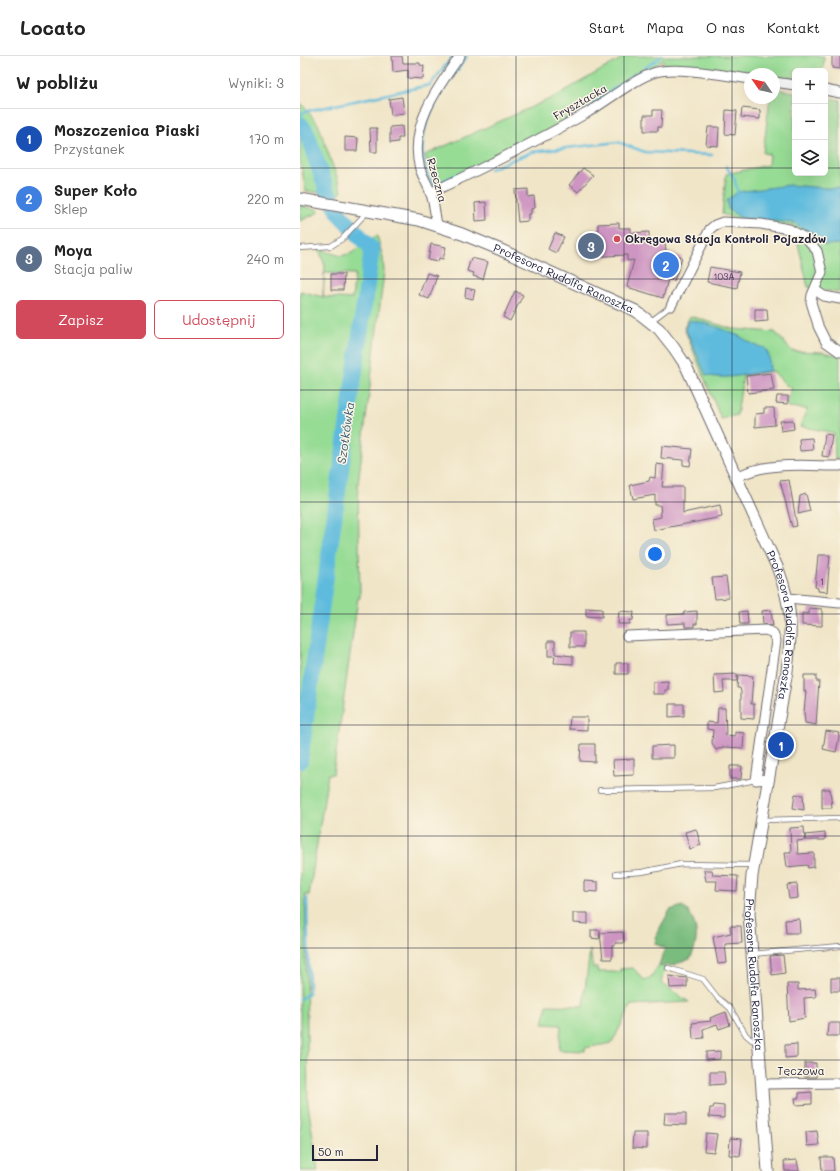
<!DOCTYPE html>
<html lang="pl">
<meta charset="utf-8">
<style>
body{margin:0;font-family:Mali,sans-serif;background:#f2f2f2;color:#222}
.controls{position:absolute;right:12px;top:12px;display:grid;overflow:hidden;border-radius:6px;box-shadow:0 4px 16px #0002}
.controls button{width:36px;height:36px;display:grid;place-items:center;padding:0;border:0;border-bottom:1px solid #e0e0e0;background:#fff;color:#222;font:20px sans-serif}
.compass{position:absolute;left:444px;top:12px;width:36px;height:36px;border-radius:50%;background:#fff;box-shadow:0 4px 16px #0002;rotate:304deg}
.scale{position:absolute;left:12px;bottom:10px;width:66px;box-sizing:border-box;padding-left:4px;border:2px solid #22223b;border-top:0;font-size:11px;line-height:14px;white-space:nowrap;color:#22223b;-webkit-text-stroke:3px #fcf5e5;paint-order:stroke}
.you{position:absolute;left:355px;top:498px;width:14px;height:14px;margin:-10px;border:3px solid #fff;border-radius:50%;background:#1a73e8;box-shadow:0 0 0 6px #1a73e833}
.badge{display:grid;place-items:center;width:26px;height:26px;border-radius:50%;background:#d1495b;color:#fff;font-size:13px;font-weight:700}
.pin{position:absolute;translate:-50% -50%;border:2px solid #fff;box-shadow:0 1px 4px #0006}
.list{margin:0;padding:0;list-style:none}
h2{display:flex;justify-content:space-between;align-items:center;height:52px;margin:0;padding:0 16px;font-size:17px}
h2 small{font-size:13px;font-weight:400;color:#767676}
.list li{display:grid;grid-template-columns:26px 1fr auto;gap:12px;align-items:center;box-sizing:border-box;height:60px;padding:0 16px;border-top:1px solid #e0e0e0}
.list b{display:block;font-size:15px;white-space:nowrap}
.list p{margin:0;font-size:13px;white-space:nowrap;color:#767676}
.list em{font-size:13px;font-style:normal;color:#767676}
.actions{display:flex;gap:8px;padding:12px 16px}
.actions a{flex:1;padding:9px 0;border:1px solid #d1495b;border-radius:6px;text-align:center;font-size:14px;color:#d1495b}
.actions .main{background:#d1495b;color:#fff}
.icon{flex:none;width:22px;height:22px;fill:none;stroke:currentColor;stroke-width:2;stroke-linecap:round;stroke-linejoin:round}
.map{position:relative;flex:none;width:540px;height:1115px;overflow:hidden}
header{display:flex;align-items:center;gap:24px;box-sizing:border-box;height:56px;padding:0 20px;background:#fff;border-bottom:1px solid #e0e0e0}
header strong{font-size:19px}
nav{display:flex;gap:22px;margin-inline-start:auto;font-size:14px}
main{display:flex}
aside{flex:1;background:#fff}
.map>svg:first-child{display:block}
.green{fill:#97dc95;stroke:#5c7f68;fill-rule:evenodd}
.forest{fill:#79bc7e;stroke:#4e6f5c}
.water{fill:#5fbbdd;stroke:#406e8c}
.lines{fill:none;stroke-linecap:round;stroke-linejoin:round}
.stream{stroke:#5fbbdd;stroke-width:2.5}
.river{stroke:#5fbbdd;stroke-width:16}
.building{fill:#ce95c2}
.service-casing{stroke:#6a666c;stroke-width:6}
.minor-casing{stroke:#6a666c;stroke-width:11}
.tertiary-casing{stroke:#6a666c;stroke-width:13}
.service{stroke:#fff;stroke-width:4.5}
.minor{stroke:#fff;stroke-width:9}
.tertiary{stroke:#fff;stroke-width:11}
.grid{fill:none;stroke:#22223b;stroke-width:1;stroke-opacity:0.55}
.poi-dot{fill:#d1495b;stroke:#fcf5e5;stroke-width:1.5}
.labels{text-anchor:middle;stroke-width:3;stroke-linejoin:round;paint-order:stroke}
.number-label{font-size:9px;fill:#4d3f5d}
.street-label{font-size:11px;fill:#22223b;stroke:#fcf5e5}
.poi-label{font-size:11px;font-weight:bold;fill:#22223b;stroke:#fcf5e5;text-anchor:start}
.water-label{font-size:12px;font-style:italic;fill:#375874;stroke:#fcf5e5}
</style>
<header>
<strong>Locato</strong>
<nav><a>Start</a><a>Mapa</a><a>O nas</a><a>Kontakt</a></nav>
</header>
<main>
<aside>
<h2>W pobliżu<small>Wyniki: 3</small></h2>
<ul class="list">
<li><span class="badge" style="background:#1a4fb4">1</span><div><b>Moszczenica Piaski</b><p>Przystanek</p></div><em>170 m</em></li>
<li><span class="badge" style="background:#3f7fe0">2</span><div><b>Super Koło</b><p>Sklep</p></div><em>220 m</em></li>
<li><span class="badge" style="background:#5c6f8a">3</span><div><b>Moya</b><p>Stacja paliw</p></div><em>240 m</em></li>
</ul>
<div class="actions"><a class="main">Zapisz</a><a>Udostępnij</a></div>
</aside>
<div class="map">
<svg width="540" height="1115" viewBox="0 0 540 1115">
<rect width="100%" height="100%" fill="#fcf5e5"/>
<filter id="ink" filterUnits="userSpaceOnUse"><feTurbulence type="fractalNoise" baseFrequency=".025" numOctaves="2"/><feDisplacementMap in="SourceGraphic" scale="8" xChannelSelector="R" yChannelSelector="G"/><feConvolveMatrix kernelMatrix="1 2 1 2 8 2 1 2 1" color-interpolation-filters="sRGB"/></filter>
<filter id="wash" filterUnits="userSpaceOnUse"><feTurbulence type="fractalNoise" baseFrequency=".012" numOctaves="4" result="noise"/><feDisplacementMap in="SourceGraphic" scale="16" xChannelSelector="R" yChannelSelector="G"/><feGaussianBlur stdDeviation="0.9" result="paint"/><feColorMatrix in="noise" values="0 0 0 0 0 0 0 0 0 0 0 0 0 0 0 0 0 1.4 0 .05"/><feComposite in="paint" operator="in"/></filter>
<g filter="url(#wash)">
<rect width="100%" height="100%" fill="#f0e5c7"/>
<path class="green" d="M326,0h198l-1,15h-28v8l-21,-3v-2l-110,-9v-6c-70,52 -150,89 -228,127l-11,-31 129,-58z
M474,33l21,3v81h30v-76l15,3v193l-32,-6 -14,-61 -57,-7 -15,-5 4,-40 42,-9 1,-11 -6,-1 7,-55h4z
M0,46l18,22 24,68 -3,3 -33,-4 -6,-30z
M0,149l18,5 1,2 -19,9z
M77,179l6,23 1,14 -26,212 2,114h-2l-25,176h-5l-19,121h-4l3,209 10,67h-18v-880l23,6 2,-31 -6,-17 22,7 11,-3zM24,217l31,1 -3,25 -29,-2z
M390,260l43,13 42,3 17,19 31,1 17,4v103h-5l-1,-26 -34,-7 7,-17 -19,-2 -3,-2 7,-17 -5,-2 -14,-15 -30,5 -6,39 -16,4 -37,-91z
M290,894l3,18h4v4h23v-3l13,-1 11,12 6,-2 9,-13 6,2 -4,16 28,19 -58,3 -19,38 -27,5v3l-26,-1 2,-25 -18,-1 4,-19 36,1z"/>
<path class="forest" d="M383,850c15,14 17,35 7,53l-19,7 -12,-1 6,-17 -10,-4 2,-11 13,-23z"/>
<path class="water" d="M489,129l51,4v55l-16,1 -29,-22 -54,-5 -13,-9 -1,-9 11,-8z
M390,264c17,3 34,9 49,16 9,5 15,10 26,12l4,8 1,15c-21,2 -44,10 -64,4l-21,-47z"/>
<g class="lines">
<path class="stream" d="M281,55l80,-54
M0,60l4,-4 8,-2 118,-25 23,-29
M426,110l8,12 4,14
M190,113l42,-17 86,-10 27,10 67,3
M161,117l-27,12c-6,-6 -9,-14 -10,-22 -9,-41 22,-76 43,-107
M0,943l9,-6 -2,-95"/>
<path class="river" d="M0,68l6,7 21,60 14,25 31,33 -72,512"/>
</g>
<g id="blocks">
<path class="building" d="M92,0h10l1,7h17v2l4,1 -1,13 -15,-1v-8l-15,2z
M532,0h8v13l-8,-1z
M102,41l2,16 -13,2 -2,-16z
M442,52l18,2v9l-19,-2z
M353,54h9l-1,17h-3v4h-14v-16h9z
M426,54l11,1 -2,24 -10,-1z
M102,70l1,12h-5v4l-8,1v-16z
M408,71h11l-1,19 -12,-1z
M70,72h7v24h-6z
M45,81l13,1 -1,13h-12z
M283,112l10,7 -15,17 -9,-7z
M228,133v8l6,-1 1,12 -4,1v5h-3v7l-10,1 -3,-32z
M186,146l1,18 -11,1 -1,-18z
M319,167v5h12v5l18,-1v10l16,-1 1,11 16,5 -8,24 -6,-2 -5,19 -36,-11 7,-27 -7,1v-6l-43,2 -2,-22 16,-1v-10z
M255,177l9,4 -8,16 -8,-4z
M131,188l15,3 -3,12 -4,-1 -1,4 -10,-2z
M171,202l17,4 -5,17 -10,-3 1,-3 -7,-2z
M410,211l30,5 -3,16 -30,-6z
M127,217l10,3 -8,23 -10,-4z
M31,218h13l-1,16h-12z
M166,232l9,2 -2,9 -8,-2z
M215,235l8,4 -13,26 -7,-4z
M455,253h12l1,12 -13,1z
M471,317l3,17 -26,3 -2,-17z
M477,340h11v8l-12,-1z
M464,352h10l1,17 -20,2v-11l1,-2 8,-1z
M493,364l1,9 -13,2 -1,-10z
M525,378l7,1 -3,22 -7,-1z
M512,382l1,12 -13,1 -1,-12z
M362,390l30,3 -2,17 -7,-1v-5l-22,-2z
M356,408l8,1 -2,22h21v26l37,-8 2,12 -68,13 -2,-11 9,-2 -1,-12h-5v-10l-22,4 -3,-14 19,-4 1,-4 5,1z
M489,424l8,46 -5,1 -12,-46z
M506,438l4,17 -12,3 2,-18z
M518,499h12l-3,37 -9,-1v-3l-3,-1z
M426,521l3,21 -14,1 -3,-21z
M286,552l16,1v8l-16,-1z
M509,552l13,1v17l-20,-1v-12l7,1z
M471,554l2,16 -10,-2 -1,-13z
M319,555l15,1 -1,8h-3v4h-12z
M397,555v13h-3v3h-9v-4l-18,1v-9l17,-1v-2z
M447,555l1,13h-8l-1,-12z
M270,576h14v15h-14z
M248,585h7v13l18,2v8l-19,-1 1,-7h-7z
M316,607h12v11h-12z
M437,618v7h-14l1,11 -9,1 -1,-18z
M438,619l15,1 -2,28h3v15l-13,-1v-26l-1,-4h-3z
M504,619h12v6h3l-3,44 -11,-2 -1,-11 2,-21h-2z
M368,625v9h-3v4h-12v-12z
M369,648h15v12l-15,1z
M418,652h7l1,27 9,1v-4l9,1 -1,15 -20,-1 -7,3 -4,-7 1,-13 -6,-1v-7l10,1z
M270,661h17v13l-18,-1z
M526,675l14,2 -4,19 -13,-3z
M281,688h14v18l-15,-1z
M374,689v13h-22v-12z
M334,703v16l-20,1 -1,-16z
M430,710h12l-1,13h-11z
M522,733h8l2,19h-10z
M495,738l8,1 1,15 -11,-2z
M504,771l1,13 -8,1 1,13 16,-1v14l-6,1 -1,-3 -20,2 -2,-15h6l-1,-24z
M396,773l5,16 -11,4 -5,-17z
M525,777v7h-20v-5z
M404,814h8l1,5 25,1 -1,15 -21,-1 1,-9h-11z
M284,825l14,1v10l-14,-1z
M497,828l1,14 -9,1 -2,-14z
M273,857h15v11l-15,-1z
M499,863l1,14h-14l-1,-13z
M430,870h11l1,17 -17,1 2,19 -9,1 -5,-27 18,-4z
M291,874h9v3l23,-1 1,11h-9v3h-3v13h-9l-3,-26 -1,6 -8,-1z
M483,899l2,18 -13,2 -2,-19z
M369,920l18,2v9l-17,1z
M531,922h9v13h-9z
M487,928h11v6l17,-1 1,8 -12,1 1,20 -16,3z
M426,956l4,13 -11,4 -2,-5 -14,5 1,9 -11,1 -1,-16 19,-2 -1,-3z
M528,967h12v13h-13z
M497,988v13l-12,1v-13z
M420,995v8l-14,1v-8z
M505,1007h11v14h-11z
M410,1016h14l1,12 -15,1z
M512,1036v12l-16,1 -1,-7h4v-5z
M414,1049l10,1v12l-15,-1 1,-9h3z
M365,1057h21v12l-22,-1z
M517,1075l2,14 -12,1 -1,-14z
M333,1077h14v16l-15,-1z
M406,1077l11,1 -3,18 -10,-1z
M430,1082l12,1 -2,17 -11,-1z
M521,1101h12l1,14h-12z
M497,1104l2,11h-14l-1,-10z"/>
</g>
</g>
<g filter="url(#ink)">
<use href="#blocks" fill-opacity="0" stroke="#6a666c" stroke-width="1"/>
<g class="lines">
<defs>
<path id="service" d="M0,192l31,-2 11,-7 26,-28
M350,266l21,-16
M300,734l114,-2 42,-8
M462,764l78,-2
M316,818l26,-2 39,-8 72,1
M452,898l88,-8
M368,912l35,11 14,18 13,11 16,27 6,5 6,1"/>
<path id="minor" d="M474,26l21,3
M525,34l15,3
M130,137c53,-25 105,-51 155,-79 21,-12 50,-36 71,-42 21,-6 71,4 94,7
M137,169c-2,-11 -3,-23 -7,-34 -3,-7 -7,-14 -10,-22 -12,-42 17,-81 40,-113
M515,234l9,6 16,3
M371,250l39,-77 5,-4 8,-3 38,2 28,5 19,11 9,11 5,21 -10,23 -1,7 7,23
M518,270l8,16 14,10
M437,421c29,-16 70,-11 103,-11
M488,542l52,5
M327,580l139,-6 7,3 3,8 -20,139 12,-1
M462,1028l78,-1"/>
<g id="tertiary">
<path id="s1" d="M0,143l119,21 43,14 39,16 135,61 23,18 15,19 12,18 92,203c15,41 14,59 9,102l-35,205 -3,37 19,258"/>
</g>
</defs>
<use href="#service" class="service-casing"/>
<use href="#minor" class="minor-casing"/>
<use href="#tertiary" class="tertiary-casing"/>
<use href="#service" class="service"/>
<use href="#minor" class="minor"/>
<use href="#tertiary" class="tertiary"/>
</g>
</g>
<path class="grid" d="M108,0v1115M216,0v1115M324,0v1115M432,0v1115M0,112h495M525,112h15M0,223h540M0,334h540M0,446h540M0,558h540M0,669h540M0,780h540M0,892h540M0,1004h540"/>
<circle class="poi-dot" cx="317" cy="183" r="4"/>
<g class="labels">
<g class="number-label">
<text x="424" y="224">103A</text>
<text x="522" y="529">1</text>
</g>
<g class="street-label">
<text transform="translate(280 46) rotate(-30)" y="4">Frysztacka</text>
<text transform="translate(137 124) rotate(74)" y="4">Rzeczna</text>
<text dy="4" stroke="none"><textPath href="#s1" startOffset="277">Profesora Rudolfa Ranoszka</textPath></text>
<text dy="4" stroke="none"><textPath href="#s1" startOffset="711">Profesora Rudolfa Ranoszka</textPath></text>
<text dy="4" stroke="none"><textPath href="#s1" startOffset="1065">Profesora Rudolfa Ranoszka</textPath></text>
<text x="501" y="1019">Tęczowa</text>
</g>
<g class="poi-label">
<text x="325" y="187">Okręgowa Stacja Kontroli Pojazdów</text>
</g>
<g class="water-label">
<text transform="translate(46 377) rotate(-82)" y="4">Szotkówka</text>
</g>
</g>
</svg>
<div class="controls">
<button>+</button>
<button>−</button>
<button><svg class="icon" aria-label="layers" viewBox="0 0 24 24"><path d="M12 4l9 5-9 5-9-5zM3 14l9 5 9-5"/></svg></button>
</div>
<svg class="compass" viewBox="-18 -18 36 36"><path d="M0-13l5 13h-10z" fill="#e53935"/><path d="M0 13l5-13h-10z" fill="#767676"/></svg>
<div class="scale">50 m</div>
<div class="you"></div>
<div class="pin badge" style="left:481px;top:689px;background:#1a4fb4">1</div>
<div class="pin badge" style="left:366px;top:209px;background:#3f7fe0">2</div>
<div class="pin badge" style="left:291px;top:190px;background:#5c6f8a">3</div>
</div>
</main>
